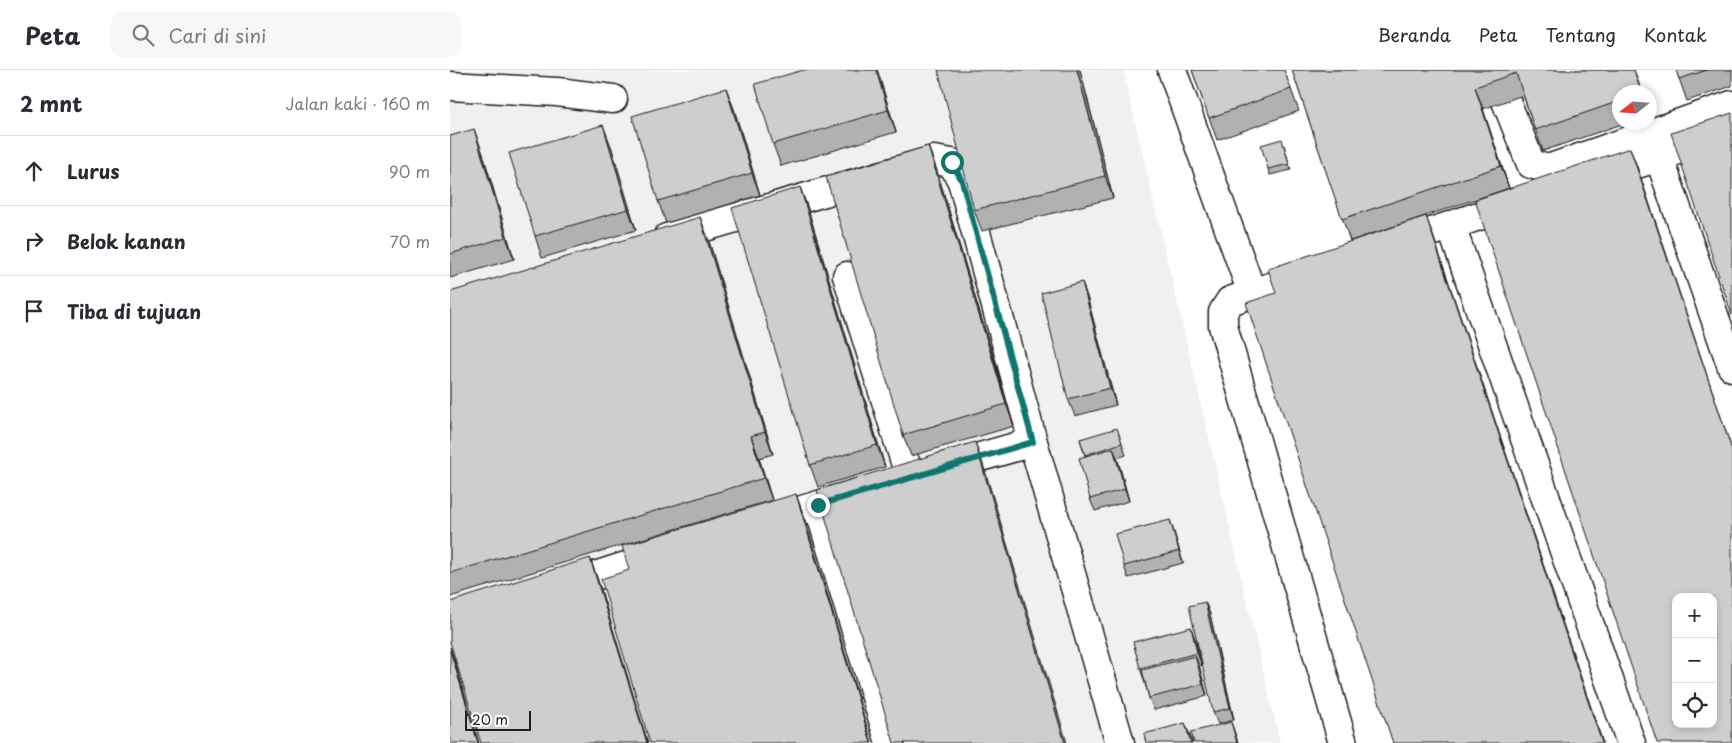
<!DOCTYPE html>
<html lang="id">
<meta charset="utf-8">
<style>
body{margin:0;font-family:"Playpen Sans",sans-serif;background:#f7f7f7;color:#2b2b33}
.controls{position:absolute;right:15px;bottom:15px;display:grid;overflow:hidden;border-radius:10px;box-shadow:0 2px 8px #0003}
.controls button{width:45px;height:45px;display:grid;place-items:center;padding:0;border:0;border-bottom:1px solid #e1e1e2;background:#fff;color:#2b2b33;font:25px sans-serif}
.compass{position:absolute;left:1162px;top:15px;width:45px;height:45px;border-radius:50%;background:#fff;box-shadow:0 2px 8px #0003;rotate:253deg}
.scale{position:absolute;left:15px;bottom:12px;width:66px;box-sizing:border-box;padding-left:5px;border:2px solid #1c1c1c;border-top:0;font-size:14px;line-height:18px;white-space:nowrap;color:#1c1c1c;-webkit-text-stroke:4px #fff;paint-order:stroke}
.stop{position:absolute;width:15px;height:15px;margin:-11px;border:4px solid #0f766e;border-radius:50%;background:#fff}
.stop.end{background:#0f766e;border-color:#fff;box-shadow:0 1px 5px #0008}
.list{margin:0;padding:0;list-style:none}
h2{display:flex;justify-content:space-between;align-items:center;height:65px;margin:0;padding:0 20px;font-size:21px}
h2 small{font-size:16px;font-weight:400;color:#7c7c81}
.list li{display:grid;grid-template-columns:32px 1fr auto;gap:15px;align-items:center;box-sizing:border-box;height:70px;padding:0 20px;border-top:1px solid #e1e1e2}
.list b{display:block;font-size:19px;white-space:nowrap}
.list em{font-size:16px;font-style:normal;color:#7c7c81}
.icon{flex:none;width:28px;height:28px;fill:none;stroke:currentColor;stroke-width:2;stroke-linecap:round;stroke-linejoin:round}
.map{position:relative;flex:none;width:1282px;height:673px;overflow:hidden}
header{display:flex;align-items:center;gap:30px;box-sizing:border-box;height:70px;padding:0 25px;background:#fff;border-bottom:1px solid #e1e1e2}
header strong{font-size:24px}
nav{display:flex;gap:28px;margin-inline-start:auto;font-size:18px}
.search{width:350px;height:45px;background:#f7f7f7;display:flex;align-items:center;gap:12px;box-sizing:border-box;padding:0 18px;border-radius:10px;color:#7c7c81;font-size:19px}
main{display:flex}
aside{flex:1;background:#fff}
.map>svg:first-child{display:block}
.built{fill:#f0f0f0}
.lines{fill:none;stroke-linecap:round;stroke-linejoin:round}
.minor-casing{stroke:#1c1c1c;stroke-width:31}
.minor{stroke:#fff;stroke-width:28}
.wall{fill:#b1b1b1;stroke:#1c1c1c}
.shaded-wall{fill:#909090;stroke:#1c1c1c}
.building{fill:#cecece;stroke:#1c1c1c;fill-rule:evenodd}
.route{stroke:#0f766e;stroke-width:6}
</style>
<header>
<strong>Peta</strong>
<div class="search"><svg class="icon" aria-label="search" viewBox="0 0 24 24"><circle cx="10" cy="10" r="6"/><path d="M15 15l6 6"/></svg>Cari di sini</div>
<nav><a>Beranda</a><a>Peta</a><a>Tentang</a><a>Kontak</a></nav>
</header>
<main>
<aside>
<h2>2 mnt<small>Jalan kaki · 160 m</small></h2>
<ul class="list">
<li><svg class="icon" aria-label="ahead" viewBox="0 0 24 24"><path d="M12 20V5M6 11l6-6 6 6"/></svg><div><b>Lurus</b></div><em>90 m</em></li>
<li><svg class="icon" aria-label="right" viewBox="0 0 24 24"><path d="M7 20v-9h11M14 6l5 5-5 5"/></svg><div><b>Belok kanan</b></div><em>70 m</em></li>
<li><svg class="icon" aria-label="arrive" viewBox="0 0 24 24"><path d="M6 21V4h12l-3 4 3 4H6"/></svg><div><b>Tiba di tujuan</b></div></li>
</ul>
</aside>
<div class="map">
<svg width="1282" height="673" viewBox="0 0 1282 673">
<rect width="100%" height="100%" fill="#fff"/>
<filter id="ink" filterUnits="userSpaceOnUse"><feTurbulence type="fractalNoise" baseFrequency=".02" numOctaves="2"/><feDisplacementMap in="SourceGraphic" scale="10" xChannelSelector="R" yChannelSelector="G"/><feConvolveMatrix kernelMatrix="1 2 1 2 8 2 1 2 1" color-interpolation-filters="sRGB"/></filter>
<g filter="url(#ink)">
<path class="built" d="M0,0h673l157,673h-830z"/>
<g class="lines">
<defs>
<path id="minor" d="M722,0l80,223
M0,16l107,6 56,7
M1056,31l25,63 17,5 184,-64
M1209,87l73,210
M1150,106l59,-19 73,-27
M1001,156l180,517
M217,168l267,-78 18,3 10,18 71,261 87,301
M946,174l121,-41
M858,204l-78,27 -7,11v14l120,417
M397,206l63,202
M495,397l88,-25
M368,435l72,238
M316,451l92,-28
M111,517l102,-33"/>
</defs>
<use href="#minor" class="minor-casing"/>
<use href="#minor" class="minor"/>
</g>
<path class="wall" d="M353,0h74l19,62 -115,34 -8,-22z
M630,0l33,128 -131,33 -8,-21z
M742,0h92l15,41 -82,29z
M842,0h342l8,22h-22v30h8l-85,29 -20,-56 -40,14 26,79 -159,53z
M1226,0h56v16l-45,15z
M276,18l8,21 26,86 -94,28 -8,-22z
M0,66l32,15 32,108 -64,19z
M834,75l7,25 -21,5 -2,-6z
M161,76l25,84 -94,28 -7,-22z
M478,76l8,22 78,258 -103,30 -8,-21z
M350,117l8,22 77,258 -67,20 -8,-22z
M258,168l65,216 -14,4 13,42 -322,97v-305z
M632,212l6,18 28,105 -41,11 -7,-17z
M630,369l41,1 5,15 -9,3 12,43 -34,10 -5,-12 -5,-43z
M724,462l9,31 -55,15 -4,-12z
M755,532l5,12 24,106 -16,4 -5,-12z
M745,569l7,26 -3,1 8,30 -53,14 -5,-12 -5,-18 -4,-12z"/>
<path class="shaded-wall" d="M426,0h1l1,2 18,60 -8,-22z
M627,0h3l33,128 -8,-22z
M1025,17l8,22 26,79 -8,-22z
M276,18l8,21 26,86 -8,-22z
M153,55l8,21 25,84 -8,-21z
M24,59l8,22 32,108 -8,-22z
M478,76l8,22 78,258 -8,-22z
M1180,78l8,21 94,281z
M350,117l8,22 77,258 -8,-22z
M976,146l8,22 169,505h-1z
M250,147l8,21 65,216 -8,-22z
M632,212l6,18 28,105 -6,-17z
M301,366l8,22 13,42 -8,-22z
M525,372l8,22 84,279h-2z
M663,378l5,12 11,41 -4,-12z
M346,424l8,22 68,227h-1z
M720,450l4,12 9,31 -4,-12z
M140,488l8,22 50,163h-1z
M755,532l5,12 24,106 -4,-12z
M741,557l4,12 7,26 -5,-12z
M0,577l4,12 25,84h-1z
M745,586l5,12 7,28 -4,-12z
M781,652l6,17 1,4h-1z
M735,653l8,20h-2z"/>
<path class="building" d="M353,0h73l12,40 -115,34 -18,-60z
M488,0h139l28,106 -131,34z
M742,0h92l7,19 -82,29z
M842,0h342l7,22h-21v9l-85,29 -19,-57 -41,14 26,79 -159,53z
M1226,0h31l-28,9z
M276,18l26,85 -94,28 -26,-85z
M1282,43v202l-61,-182z
M153,55l25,84 -93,27 -26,-83z
M24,59l32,108 -56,17v-118z
M832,69l7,25 -21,5 -7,-24z
M478,76l78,258 -103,31 -77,-258z
M1180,78l102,302v293h-75l-182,-543zM1226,527h37v127h-37z
M350,117l77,258 -67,20 -78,-257z
M976,146l176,527h-209l-147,-440 30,-10 -8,-24z
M250,147l65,215 -14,4 13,42 -314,95v-281z
M632,212l28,106 -42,11 -27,-106z
M667,358l5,15 -37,12 -5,-16z
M525,372l90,301h-171l-77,-253z
M663,378l12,41 -35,10 -11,-41z
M346,424l75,249h-221l-49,-164 28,-9 -7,-24z
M720,450l9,31 -55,15 -9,-32z
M140,488l57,185h-166l-31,-101v-40z
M755,532l25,106 -17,4 -24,-106z
M741,557l6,26 -57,15 -7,-26z
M0,580l28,93h-28z
M745,586l8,28 -54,14 -7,-28z
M781,652l6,21h-43l-3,-11z
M735,653l6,20h-45l-2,-9z"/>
</g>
<g class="lines" filter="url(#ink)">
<path class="route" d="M368,435l215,-63 -71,-261 -10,-19"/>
</g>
</svg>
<div class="controls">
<button>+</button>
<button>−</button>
<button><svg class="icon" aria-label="locate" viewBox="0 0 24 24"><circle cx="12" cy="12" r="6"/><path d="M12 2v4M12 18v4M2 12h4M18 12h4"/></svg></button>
</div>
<svg class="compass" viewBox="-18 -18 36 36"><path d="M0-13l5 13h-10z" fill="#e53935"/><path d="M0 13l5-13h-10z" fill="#7c7c81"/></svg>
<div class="scale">20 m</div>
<div class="stop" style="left:502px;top:92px"></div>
<div class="stop end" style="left:368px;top:435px"></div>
</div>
</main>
